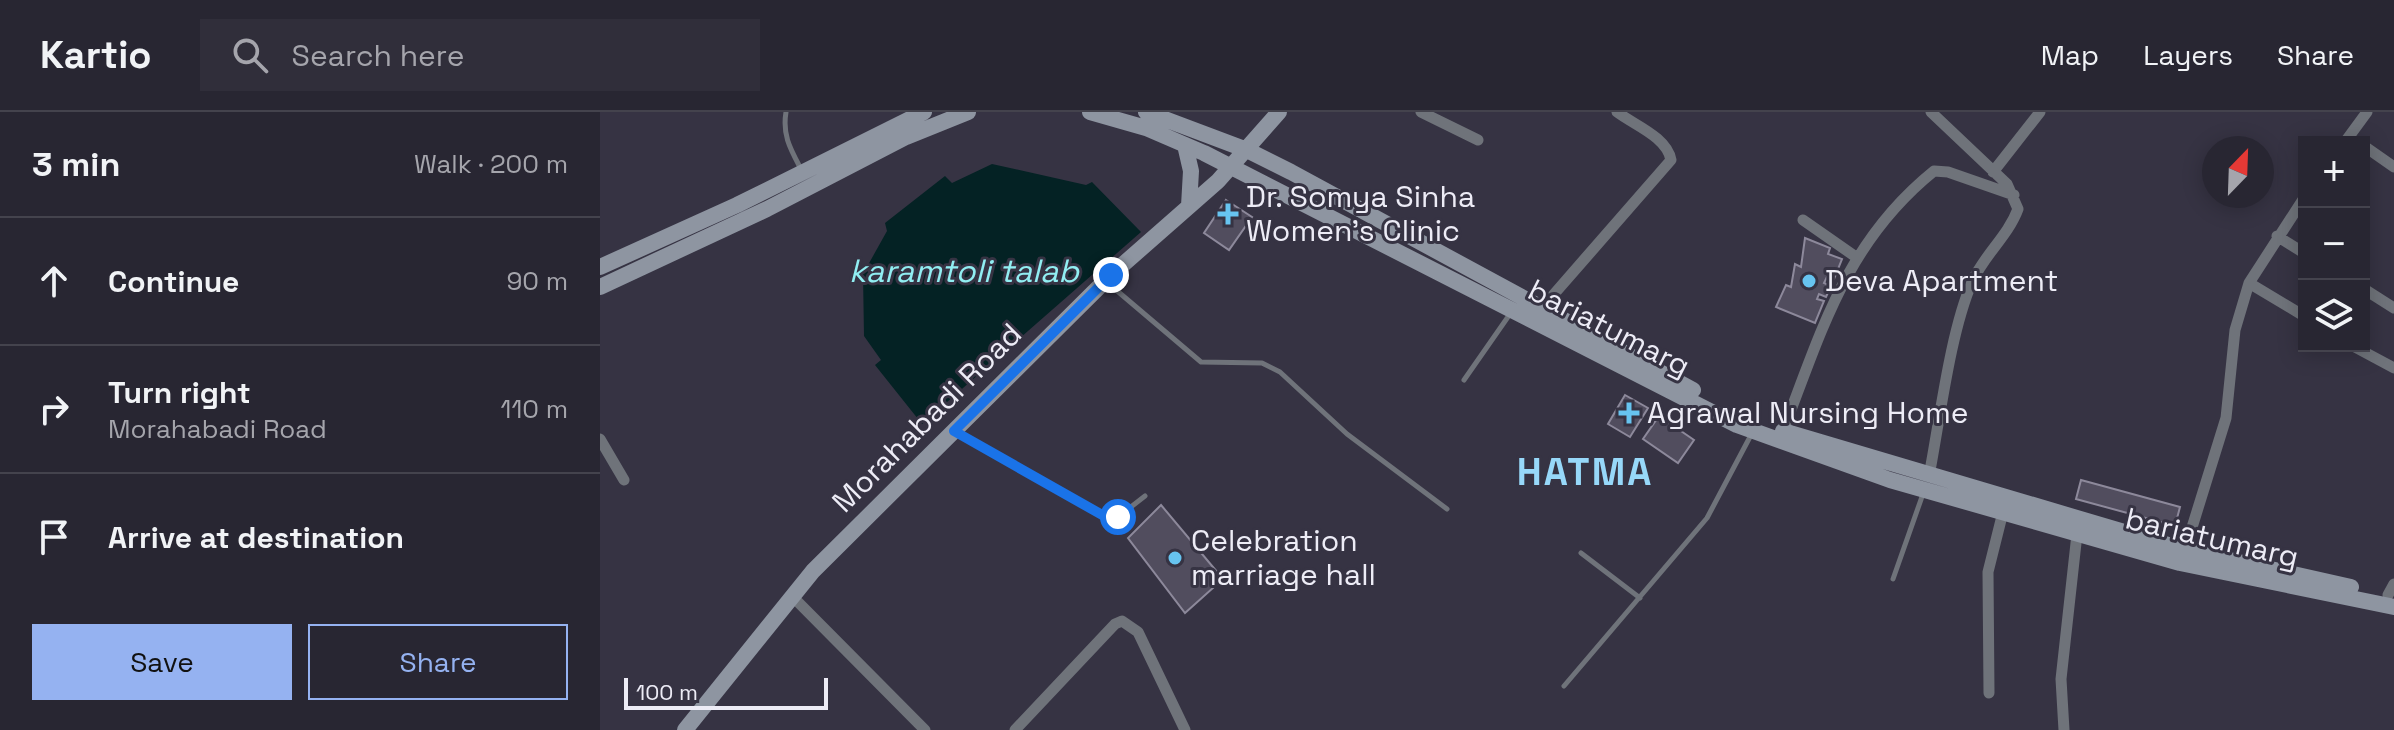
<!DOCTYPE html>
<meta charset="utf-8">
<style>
body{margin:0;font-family:"Space Grotesk",sans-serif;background:#302e3a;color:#f1f3f6}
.controls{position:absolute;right:24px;top:24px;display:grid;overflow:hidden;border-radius:0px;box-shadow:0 4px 20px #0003}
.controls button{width:72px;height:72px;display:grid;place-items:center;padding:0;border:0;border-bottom:2px solid #44434d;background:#282632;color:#f1f3f6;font:40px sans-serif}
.compass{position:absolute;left:1602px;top:24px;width:72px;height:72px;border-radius:50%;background:#282632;box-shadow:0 4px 20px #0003;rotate:23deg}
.scale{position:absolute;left:24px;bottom:20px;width:204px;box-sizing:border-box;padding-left:8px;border:4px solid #edecf6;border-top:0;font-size:22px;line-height:28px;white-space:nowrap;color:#edecf6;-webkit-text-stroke:6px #363343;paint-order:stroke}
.stop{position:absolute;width:24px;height:24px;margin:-18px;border:6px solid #1a73e8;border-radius:50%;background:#fff}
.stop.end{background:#1a73e8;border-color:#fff;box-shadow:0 2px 8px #0008}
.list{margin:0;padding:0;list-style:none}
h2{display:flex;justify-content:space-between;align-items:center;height:104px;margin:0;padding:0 32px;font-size:34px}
h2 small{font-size:26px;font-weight:400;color:#a5a5ac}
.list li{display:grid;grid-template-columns:52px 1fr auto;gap:24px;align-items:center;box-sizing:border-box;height:128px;padding:0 32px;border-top:2px solid #44434d}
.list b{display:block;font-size:30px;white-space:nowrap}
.list p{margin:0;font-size:26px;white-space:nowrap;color:#a5a5ac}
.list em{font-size:26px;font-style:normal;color:#a5a5ac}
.actions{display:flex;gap:16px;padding:24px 32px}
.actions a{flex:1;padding:18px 0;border:2px solid #95b2f1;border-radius:0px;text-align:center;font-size:28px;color:#95b2f1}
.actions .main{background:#95b2f1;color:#111}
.icon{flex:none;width:44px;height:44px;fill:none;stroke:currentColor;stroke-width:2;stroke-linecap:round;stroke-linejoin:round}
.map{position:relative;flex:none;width:1794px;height:618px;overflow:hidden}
header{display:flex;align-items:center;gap:48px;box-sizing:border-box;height:112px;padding:0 40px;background:#282632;border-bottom:2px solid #44434d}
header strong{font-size:38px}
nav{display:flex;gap:44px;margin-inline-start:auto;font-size:28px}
.search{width:560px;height:72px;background:#302e3a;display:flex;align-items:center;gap:20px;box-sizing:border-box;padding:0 28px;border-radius:0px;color:#a5a5ac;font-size:30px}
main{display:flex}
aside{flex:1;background:#282632}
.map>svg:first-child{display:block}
.water{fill:#042224}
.building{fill:#514d5e;stroke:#8d899b;stroke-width:2}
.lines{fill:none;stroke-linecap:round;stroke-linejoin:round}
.lane{stroke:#6f737a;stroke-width:5}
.street{stroke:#6f737a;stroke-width:11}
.secondary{stroke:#8e95a1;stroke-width:16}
.route{stroke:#1a73e8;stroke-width:10}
.poi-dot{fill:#67c4f0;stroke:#363343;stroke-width:3}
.labels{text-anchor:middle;stroke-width:6;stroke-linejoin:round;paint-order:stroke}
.poi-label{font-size:30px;fill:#edecf6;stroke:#363343;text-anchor:start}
.street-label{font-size:30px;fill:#edecf6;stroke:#363343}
.water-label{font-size:32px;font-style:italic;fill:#91eef2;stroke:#363343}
.district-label{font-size:38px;font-weight:bold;letter-spacing:2px;fill:#97d8f9;stroke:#363343}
</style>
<header>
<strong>Kartio</strong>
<div class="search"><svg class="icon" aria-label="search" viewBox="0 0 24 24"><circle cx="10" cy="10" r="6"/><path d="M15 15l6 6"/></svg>Search here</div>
<nav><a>Map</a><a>Layers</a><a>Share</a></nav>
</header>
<main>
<aside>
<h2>3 min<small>Walk · 200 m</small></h2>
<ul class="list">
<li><svg class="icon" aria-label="ahead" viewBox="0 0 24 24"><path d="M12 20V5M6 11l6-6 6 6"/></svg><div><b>Continue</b></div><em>90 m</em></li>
<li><svg class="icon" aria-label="right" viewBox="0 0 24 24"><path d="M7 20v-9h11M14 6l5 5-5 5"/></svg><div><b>Turn right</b><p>Morahabadi Road</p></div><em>110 m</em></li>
<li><svg class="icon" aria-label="arrive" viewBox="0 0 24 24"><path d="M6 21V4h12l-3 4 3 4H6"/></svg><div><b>Arrive at destination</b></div></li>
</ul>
<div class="actions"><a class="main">Save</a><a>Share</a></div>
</aside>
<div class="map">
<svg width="1794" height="618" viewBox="0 0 1794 618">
<rect width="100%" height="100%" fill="#363343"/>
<path class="water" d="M392,52l94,21 6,-3 49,50 -219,192 -47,-59 6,-5 -17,-24 -1,-62 24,-43 -2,-8 60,-47 7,7z"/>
<path class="building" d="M626,88l26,17 -23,33 -25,-17z
M1205,126l25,10 -2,6 14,5 -8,20 -7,-2 -3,6 7,3 -5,11 -7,-3 -2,5 7,2 -9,22 -39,-16 10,-22 5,2 4,-23 6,3z
M1025,283l23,13 -18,29 -22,-13z
M1059,304l35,24 -16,23 -35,-24z
M1481,368l99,27 -5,19 -99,-27z
M561,393l62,74 -38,34 -57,-75z"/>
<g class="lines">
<path class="lane" d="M186,0c-4,24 5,38 16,59
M509,172l92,78 61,1 18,9 67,62 100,75
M864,268l46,-66
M358,321l146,83 14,1 27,-21
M981,441l59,45
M1293,467l31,-88
M964,574l143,-168 44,-83"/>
<path class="street" d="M821,0l57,28
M1745,30l22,-30
M1764,34l30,21
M1393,60l47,-60
M1203,108l53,37
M1677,124l27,17
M1649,171l55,33
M1764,177l30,19
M941,197l130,-149c-4,-23 -37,-35 -54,-48
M1753,234l41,22
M1183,319c39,-101 63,-189 151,-260l14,1 66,23
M0,327l24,41
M1329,364c11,-57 21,-143 43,-194 12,-27 36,-46 46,-73l-11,-25 -76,-72
M1585,438l41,-132 9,-88 14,-47 55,-85
M1788,483l6,-11
M192,484l133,134
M1389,581l-1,-121 16,-64
M415,618l100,-106 7,-3 16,11 47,98
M1464,618l-3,-51 16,-145"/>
<path class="secondary" d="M490,0l56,16 58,25 533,272 153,55 290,83 214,44
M546,0l101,38 44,22 402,218
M585,33l6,26 -2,35
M0,155l137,-62 187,-93
M0,175l167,-78 139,-72 62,-25
M1183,319l402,119 166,37
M85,618l128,-159 298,-296 107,-94 61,-69"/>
</g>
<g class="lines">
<path class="route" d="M511,163l-157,156 150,85 14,1"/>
</g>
<g class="poi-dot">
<path d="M624 90h8v8h8v8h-8v8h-8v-8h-8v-8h8z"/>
<circle cx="1209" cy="169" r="8"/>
<path d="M1025 289h8v8h8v8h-8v8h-8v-8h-8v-8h8z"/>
<circle cx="575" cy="446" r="8"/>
</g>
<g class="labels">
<g class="poi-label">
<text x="646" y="95">Dr. Somya Sinha<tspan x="646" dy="34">Women's Clinic</tspan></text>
<text x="1225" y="179">Deva Apartment</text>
<text x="1047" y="311">Agrawal Nursing Home</text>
<text x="591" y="439">Celebration<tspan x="591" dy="34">marriage hall</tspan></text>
</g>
<g class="street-label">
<text transform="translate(1009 216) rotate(27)" y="10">bariatumarg</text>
<text transform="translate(327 306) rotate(-45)" y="10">Morahabadi Road</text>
<text transform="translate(1612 426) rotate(13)" y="10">bariatumarg</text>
</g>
<g class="water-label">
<text x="364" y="170">karamtoli talab</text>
</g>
<g class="district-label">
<text x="985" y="373">HATMA</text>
</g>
</g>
</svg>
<div class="controls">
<button>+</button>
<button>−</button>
<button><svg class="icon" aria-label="layers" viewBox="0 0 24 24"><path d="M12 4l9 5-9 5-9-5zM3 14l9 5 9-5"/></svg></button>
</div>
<svg class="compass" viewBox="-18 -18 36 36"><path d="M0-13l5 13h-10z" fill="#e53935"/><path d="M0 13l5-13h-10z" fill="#a5a5ac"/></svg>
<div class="scale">100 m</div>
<div class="stop" style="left:518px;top:405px"></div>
<div class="stop end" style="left:511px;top:163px"></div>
</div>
</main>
